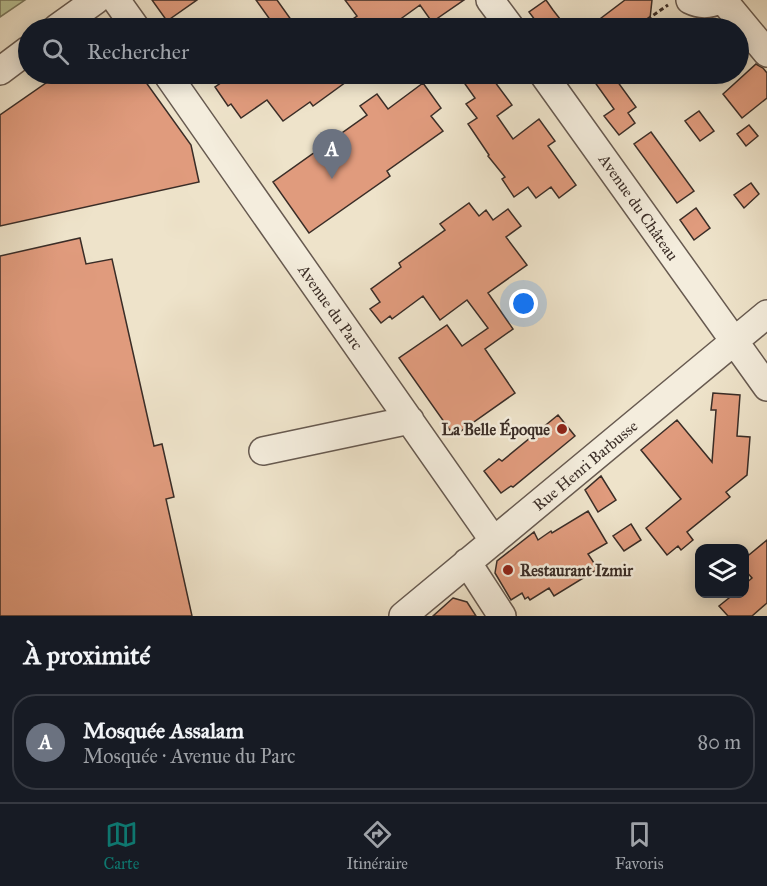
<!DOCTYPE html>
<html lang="fr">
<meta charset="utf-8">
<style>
body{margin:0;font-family:"IM FELL Great Primer",serif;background:#20242c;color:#f1f3f6}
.controls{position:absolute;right:18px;bottom:18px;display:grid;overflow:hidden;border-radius:12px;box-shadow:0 3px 15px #0003}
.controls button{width:54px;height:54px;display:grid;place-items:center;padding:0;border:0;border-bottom:2px solid #363941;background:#171b24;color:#f1f3f6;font:30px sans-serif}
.you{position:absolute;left:524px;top:304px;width:21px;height:21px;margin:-15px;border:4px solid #fff;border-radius:50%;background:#1a73e8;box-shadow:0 0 0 9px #1a73e833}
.badge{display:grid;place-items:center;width:39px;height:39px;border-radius:50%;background:#0f766e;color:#fff;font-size:20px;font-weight:700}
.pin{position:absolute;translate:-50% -50px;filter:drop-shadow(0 2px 3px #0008)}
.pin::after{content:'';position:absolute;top:32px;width:21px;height:18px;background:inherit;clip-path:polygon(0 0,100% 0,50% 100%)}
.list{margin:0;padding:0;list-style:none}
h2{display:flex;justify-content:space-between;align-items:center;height:78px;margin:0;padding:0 24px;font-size:26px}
h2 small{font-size:20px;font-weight:400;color:#9ea1a6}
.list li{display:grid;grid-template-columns:39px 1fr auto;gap:18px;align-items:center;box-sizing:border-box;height:96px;margin:0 12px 12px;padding:0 12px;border:2px solid #363941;border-radius:24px}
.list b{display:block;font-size:22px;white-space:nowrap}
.list p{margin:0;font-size:20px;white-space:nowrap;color:#9ea1a6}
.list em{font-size:20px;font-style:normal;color:#9ea1a6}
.icon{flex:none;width:33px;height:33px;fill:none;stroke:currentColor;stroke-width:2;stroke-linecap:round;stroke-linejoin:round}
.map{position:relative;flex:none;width:767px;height:616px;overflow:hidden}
.search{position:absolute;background:#171b24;box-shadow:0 3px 15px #0003;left:18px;right:18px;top:18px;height:66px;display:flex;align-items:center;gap:15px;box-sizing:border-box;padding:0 21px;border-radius:33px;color:#9ea1a6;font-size:22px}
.sheet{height:186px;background:#171b24}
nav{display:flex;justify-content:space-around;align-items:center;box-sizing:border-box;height:84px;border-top:2px solid #363941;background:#171b24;font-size:16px;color:#9ea1a6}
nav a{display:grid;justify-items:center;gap:3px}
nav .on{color:#0f766e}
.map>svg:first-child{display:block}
.green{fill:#bac396;stroke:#7a785e;stroke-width:1.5}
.building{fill:#e09b7d;stroke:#3a2d27;stroke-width:1.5}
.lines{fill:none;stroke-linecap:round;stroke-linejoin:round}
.minor-casing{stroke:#675a50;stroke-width:30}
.path{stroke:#3a2d27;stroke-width:3;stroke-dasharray:4.5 3;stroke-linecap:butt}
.minor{stroke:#f4eddd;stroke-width:27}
.poi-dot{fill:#8f2418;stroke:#f4eddd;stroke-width:2}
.labels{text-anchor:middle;stroke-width:5;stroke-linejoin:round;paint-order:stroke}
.street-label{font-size:16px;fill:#3a2d27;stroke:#f4eddd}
.poi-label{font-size:16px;font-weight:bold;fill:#3a2d27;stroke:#f4eddd;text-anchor:end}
</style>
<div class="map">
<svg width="767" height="616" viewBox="0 0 767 616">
<rect width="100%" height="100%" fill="#eee3ca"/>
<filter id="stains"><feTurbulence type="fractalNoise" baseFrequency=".00333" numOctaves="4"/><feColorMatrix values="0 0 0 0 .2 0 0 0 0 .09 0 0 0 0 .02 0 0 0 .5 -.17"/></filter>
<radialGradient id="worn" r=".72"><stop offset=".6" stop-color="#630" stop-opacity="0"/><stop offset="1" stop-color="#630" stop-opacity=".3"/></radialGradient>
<path class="green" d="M0,0h25l-25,17z"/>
<path class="building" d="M152,0h45l-30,21z
M256,0h21l15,21 -11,7h-5z
M345,0h119l-32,22 -12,-17 -32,23h-48l17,-12z
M546,0l7,10 14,18h-26l-12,-16z
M625,0h27l-3,28h-61z
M756,64l7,4 4,5v25l-25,20 -19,-24z
M59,74h81l51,71 8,37 -199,44v-111z
M234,74h123l-44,32 -3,-4 -27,19 -16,-21 -26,18 -10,-14 -3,2 -13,-19z
M458,74h31l23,31 -15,11 16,23 26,-20 16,22 -7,5 28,39 -17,13 -8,-11 -15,11 -8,-11 -14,10 -12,-18 3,-2 -17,-21 1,-1 -21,-31 9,-6 -11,-14 9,-6z
M589,74h23l24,33 -8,6 7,10 -16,12 -15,-19 10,-7z
M423,83l18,25 -10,8 12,15 -56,40 3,5 -81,57 -36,-51 94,-67 -7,-9 17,-12 11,15z
M699,111l15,20 -14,10 -15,-20z
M749,125l9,11 -12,10 -9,-12z
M651,132l43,59 -17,12 -43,-59z
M751,183l8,11 -15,14 -10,-13z
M469,203l10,13 7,-6 7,10 15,-11 13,17 -15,11 21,28 -39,28 25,36 -28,20 30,44 -61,43 -55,-78 48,-33 15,21 26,-18 -21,-28 -27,20 -17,-24 -31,23 -2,-3 -9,7 -11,-14 10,-7 -9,-13 30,-22 -2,-4 46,-33 -5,-6z
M696,208l14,20 -16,12 -14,-20z
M80,238l6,26 26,-5 42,187 8,-2 12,53 -8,2 26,117h-192v-360z
M713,393l27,2 -3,41 13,1 -3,38 -21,17 4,5 -43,35 6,8 -12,10 -3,-4 -11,9 -21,-27 35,-29 -40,-49 36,-30 35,42 4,-52h-5z
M558,415l17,21 -62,51 -2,-1 -10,7 -17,-22 15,-12 3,2z
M601,476l15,24 -18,12 -13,-22z
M588,511l19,32 -19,11 10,15 -44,27 -5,-8 -19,12 -2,-3 -3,2 -3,-6 -11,7 -16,-27 2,-12 37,-29 4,8 13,-9 1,2z
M631,524l10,16 -17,11 -11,-15z
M767,540v63l-15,13h-24l-9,-10 15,-12h10v-9l8,-7 -8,-9v-10z
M453,598l14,4 9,14h-43z"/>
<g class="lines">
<defs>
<path id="minor" d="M116,0l20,28
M490,0l21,28
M690,0c10,5 19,5 29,0
M723,0l44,53
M57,28l39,-28
M0,71l28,-21
M167,74l327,467
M543,74l224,313
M263,451l147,-31
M467,562l35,54
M403,616l364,-302"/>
</defs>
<use href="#minor" class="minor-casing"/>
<path class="path" d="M635,28l33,-23"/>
<use href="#minor" class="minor"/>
</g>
<g class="poi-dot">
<circle cx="562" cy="429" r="6"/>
<circle cx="508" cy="570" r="6"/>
</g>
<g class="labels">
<g class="street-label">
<text transform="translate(639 207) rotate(55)" y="6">Avenue du Château</text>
<text transform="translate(331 307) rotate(55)" y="6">Avenue du Parc</text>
<text transform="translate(585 465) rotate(-40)" y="6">Rue Henri Barbusse</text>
</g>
<g class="poi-label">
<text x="550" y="435">La Belle Époque</text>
<text x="520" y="576" text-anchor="start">Restaurant Izmir</text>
</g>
</g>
<rect width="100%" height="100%" filter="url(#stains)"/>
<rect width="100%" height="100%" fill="url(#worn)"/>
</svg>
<div class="controls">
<button><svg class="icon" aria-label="layers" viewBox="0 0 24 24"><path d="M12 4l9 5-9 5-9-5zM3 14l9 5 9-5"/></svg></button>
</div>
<div class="you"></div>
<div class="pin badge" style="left:332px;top:179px;background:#6b7280">A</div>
<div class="search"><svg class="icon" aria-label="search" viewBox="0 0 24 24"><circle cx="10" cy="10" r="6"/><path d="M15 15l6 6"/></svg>Rechercher</div>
</div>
<section class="sheet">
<h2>À proximité<small></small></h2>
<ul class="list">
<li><span class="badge" style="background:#6b7280">A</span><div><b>Mosquée Assalam</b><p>Mosquée · Avenue du Parc</p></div><em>80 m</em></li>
</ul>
</section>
<nav>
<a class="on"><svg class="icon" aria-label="map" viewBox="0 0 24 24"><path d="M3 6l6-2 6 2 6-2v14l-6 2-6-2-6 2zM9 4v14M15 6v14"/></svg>Carte</a>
<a><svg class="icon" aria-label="directions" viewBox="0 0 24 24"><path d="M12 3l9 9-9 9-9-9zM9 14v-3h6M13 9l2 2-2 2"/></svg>Itinéraire</a>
<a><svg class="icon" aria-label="saved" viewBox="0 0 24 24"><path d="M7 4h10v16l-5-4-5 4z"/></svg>Favoris</a>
</nav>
